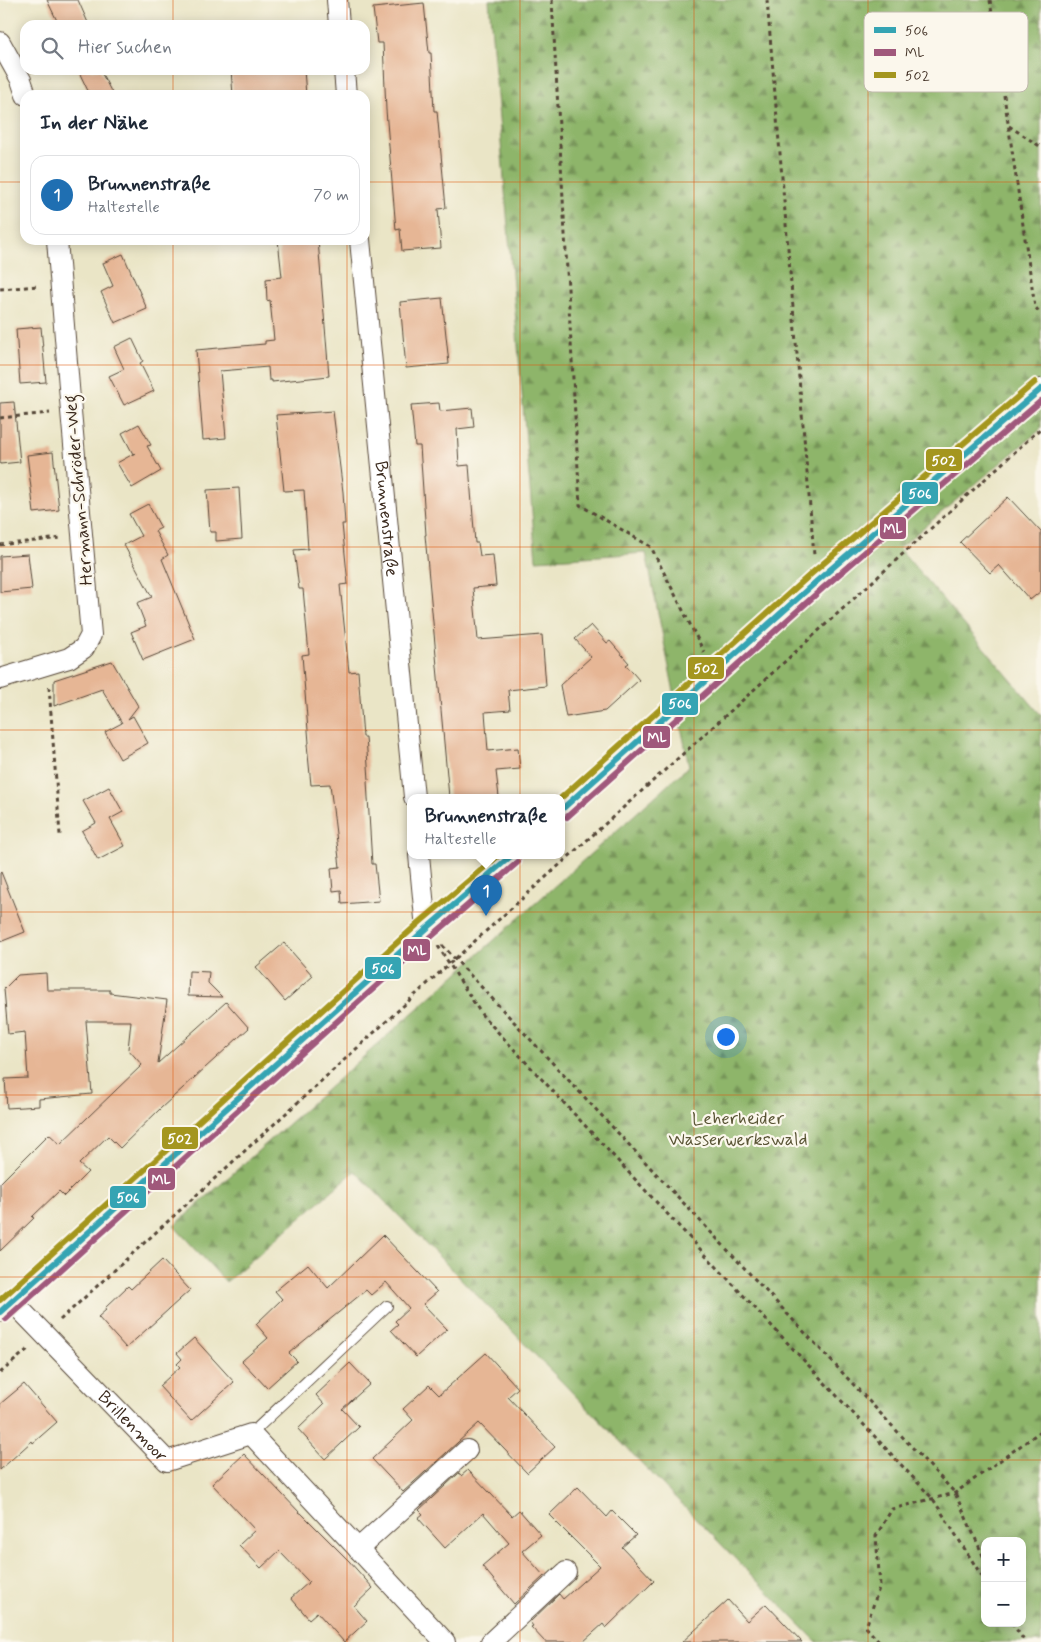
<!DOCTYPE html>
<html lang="de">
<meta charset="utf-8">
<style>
body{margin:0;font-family:Mynerve,sans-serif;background:#f2f2f3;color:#1f2937}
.controls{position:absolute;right:15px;bottom:15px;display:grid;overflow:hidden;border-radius:10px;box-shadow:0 2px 12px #0003}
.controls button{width:45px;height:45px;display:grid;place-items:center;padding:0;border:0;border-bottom:1px solid #e0e1e3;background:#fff;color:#1f2937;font:25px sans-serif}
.you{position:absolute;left:725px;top:1036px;width:18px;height:18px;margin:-12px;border:4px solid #fff;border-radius:50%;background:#1a73e8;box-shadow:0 0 0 8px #1a73e833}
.badge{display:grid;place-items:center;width:32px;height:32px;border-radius:50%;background:#1f6fb2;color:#fff;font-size:16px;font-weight:700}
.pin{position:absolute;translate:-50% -41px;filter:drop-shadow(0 1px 2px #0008)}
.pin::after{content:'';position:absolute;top:26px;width:18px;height:15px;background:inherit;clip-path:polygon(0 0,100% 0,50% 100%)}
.popup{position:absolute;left:407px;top:794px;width:158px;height:65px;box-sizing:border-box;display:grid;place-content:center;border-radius:10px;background:#fff;filter:drop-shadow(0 1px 4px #0005);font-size:16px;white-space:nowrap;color:#747a83}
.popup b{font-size:19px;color:#1f2937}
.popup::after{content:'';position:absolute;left:50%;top:100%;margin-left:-10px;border:10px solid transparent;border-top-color:#fff}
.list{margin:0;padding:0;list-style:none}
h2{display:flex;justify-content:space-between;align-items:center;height:65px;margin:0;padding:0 20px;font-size:21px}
h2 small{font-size:16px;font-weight:400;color:#747a83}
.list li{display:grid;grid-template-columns:32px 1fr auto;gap:15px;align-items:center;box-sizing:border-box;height:80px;margin:0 10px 10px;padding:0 10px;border:1px solid #e0e1e3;border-radius:15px}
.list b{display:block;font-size:19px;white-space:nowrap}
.list p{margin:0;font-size:16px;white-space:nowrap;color:#747a83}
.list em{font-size:16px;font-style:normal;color:#747a83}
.icon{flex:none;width:28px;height:28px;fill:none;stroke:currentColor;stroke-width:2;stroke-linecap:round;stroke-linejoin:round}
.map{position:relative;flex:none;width:1041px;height:1642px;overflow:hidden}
.search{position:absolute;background:#fff;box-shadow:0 2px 12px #0003;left:20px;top:20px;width:350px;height:55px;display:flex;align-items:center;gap:12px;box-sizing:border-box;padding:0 18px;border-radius:15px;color:#747a83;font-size:19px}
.panel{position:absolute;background:#fff;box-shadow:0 2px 12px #0003;left:20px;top:90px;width:350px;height:155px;border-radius:15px}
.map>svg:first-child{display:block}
.forest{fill:url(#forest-firs);stroke:#647044;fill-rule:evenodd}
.building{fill:#e6b695}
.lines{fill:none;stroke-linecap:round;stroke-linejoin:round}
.service-casing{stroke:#554637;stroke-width:12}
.minor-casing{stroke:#554637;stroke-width:22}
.path{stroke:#554637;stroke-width:3;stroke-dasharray:4 4;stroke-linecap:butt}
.service{stroke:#fff;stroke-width:10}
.minor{stroke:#fff;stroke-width:20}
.bus-1-casing{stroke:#fbf7ec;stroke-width:10}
.bus-2-casing{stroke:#fbf7ec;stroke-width:10}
.bus-3-casing{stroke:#fbf7ec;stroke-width:10}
.bus-1{stroke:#35a4b3;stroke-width:6}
.bus-2{stroke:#a0587b;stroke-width:6}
.bus-3{stroke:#a4961f;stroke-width:6}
.grid{fill:none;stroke:#df570d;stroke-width:1;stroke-opacity:0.55}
.labels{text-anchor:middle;stroke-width:4.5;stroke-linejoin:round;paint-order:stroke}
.street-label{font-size:18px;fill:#3b2a1e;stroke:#fbf7ec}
.park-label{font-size:18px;fill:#595435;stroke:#fbf7ec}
.key{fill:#fbf7ec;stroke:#c1baae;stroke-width:1}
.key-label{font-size:14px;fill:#3b2a1e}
.line-badge{stroke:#fbf7ec;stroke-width:2}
.badge-label{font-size:14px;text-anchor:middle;font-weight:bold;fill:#fff}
</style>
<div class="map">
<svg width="1041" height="1642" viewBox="0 0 1041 1642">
<defs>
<pattern id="forest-firs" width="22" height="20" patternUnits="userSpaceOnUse" patternTransform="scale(1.25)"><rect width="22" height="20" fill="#8eb56b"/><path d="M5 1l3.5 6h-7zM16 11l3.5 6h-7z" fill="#759357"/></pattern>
</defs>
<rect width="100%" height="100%" fill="#fbf7ec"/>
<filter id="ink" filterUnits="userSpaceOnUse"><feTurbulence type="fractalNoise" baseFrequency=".02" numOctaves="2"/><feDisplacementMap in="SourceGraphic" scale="10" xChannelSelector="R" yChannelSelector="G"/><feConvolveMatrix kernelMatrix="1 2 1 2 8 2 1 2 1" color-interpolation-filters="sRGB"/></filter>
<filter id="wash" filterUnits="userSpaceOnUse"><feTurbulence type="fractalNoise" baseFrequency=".0096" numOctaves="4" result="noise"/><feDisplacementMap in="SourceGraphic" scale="20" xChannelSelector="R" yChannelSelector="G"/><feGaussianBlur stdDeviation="1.12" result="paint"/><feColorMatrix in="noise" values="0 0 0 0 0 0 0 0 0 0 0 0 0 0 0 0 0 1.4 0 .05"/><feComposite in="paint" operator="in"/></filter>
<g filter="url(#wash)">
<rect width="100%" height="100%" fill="#eae5c6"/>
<path class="forest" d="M489,0h552v429l-142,119 142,167v927h-224l-462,-471 -129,111 -52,-56 515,-460 -43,-213 -110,7zM985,1541h37v82h-37z"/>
<g id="blocks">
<path class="building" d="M47,0h31l11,25h-30z
M424,3l5,50h2l3,58h3l9,97 -8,1 3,39 -39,3 -2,-22 -4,1 -10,-120 -3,-67h-6l-4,-35z
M78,70h22l13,25h-23z
M231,70h73l2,25h-73z
M278,240h40l11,136 -57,6v-2h-3l-1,-13 -48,4 6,67 -23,2 -7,-90 69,-6v-3l9,-1 -4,-40 -3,1 -1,-22 16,-2z
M123,254l24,55 -32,14 -14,-31 12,-6 -10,-23z
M442,298l7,66 -43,4 -6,-66z
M41,327l5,55 -26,2 -4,-55z
M132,338l11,23 -3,2 14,28 -30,14 -15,-29 15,-7 -10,-22z
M14,402l6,60 -20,2v-61z
M439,403l1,8 32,-3 2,19 -17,2 2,37 10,-1 6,78h3l2,13 13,-1 3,31 -23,2 5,52 64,-5 4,51 -38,4 2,20 -25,2 3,39 30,-3 2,21 -24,2 3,26h-50l-24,-262h1l-6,-89h-5l-4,-41z
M333,411l10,81 2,32h-3l6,60 -8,1 9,87 9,-1 5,66h3l3,43 -2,1 5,83h3l4,37 -37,3 -1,-14 -8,1 -2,-23 9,-1 -10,-83 -19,1 -4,-41 2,-1 -7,-88 7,-1 -6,-65h-4l-5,-39 14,-1 -4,-59 -20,1 -8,-76z
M139,424l12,21 -4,1 14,25 -29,17 -15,-25 18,-10 -2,1 -11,-21z
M53,452l6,58 -25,3 -7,-58z
M239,488l3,51 -26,2v-9h-6l-3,-42z
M1008,497l33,35v59l-11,9 -31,-35 -9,8 -30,-31z
M148,504l13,24 -6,3 13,24 -6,4 33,80 -52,21 -12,-28 15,-6 -9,-23 15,-6 -28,-52 17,-9 -12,-22z
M28,554l4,35 -32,3v-36z
M591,625l16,18 3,-2 19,22 -3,2 13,15 -34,31 -39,6 -6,-32 31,-28 -16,-18z
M112,661l26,45 -10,13 5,-3 15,27 -28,16 -15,-27 17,-9 -20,-34 -48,17v-26z
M109,787l14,25 -13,7 15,27 -27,14 -16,-29 14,-8 -13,-22z
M1,872l24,60 -25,10v-69z
M284,943l29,33 -28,25 -29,-34z
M189,971l20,1 -1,11 14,14 -34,-1z
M46,973l1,17h63v3l57,7 -9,63 68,-61 23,26 -88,80 -41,40 -12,-12 -29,28 9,8 -24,24 -5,-5 -27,26 2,1 -34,33v-68l49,-49 11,10 82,-79 -14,-16 3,-28h-45l6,73 -53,5v7l-32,2 -2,-29 23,-1 -3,-46 -17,2 -4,-45 14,-14z
M383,1235l54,57 -14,12 24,25 -31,28 -25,-27 7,-6 -3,-3 14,-13 -23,-26 -15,13 -5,-5 -77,63 8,8 -30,27 -25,-27 26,-23 -12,-14 26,-25 -7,-8 33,-27 20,24z
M162,1260l28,30 -64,58 -28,-31 8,-7 -1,-2 23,-22 3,3z
M194,1338l40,44 -43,39 -32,-35 21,-19 -3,-3 5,-5 -5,-6z
M486,1353l32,35 -10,9 47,50 -28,26 -48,-50 -76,69 -31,-33 41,-39 -10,-11 26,-24 10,10z
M350,1363l20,21 -28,25 17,18 -34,32 -27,-30 26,-25 -8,-9z
M24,1384l33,38 -24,21 -1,-2 -32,29v-66z
M244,1454l56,59h1l48,48 24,27 -19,18 13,15 -23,21 -27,-30 -8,7 -18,-21 18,-16 -30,-31 -18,17 -22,-23 16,-15 -43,-46z
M468,1470l44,46 7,-6 22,25 -19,16 22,25 -30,28 -32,-38 27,-23 -26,-30 -38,35 -27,-30 5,-4 -4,-4 40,-37 2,3z
M578,1487l29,30 5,-6 24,24 -14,12 32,34 -48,47 -3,-4 -20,18h-38l-14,-15 2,-1 -3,-4 29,-28 4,5 37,-33 -51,-51z
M728,1600l19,21 19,-17 36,38h-120z"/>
</g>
</g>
<g filter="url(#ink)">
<use href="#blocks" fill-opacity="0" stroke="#554637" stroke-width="1"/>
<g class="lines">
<defs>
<path id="service" d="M251,1434l136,-128"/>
<g id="minor">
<path d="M337,0l2,25"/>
<path d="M0,42l21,38 5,15"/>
<path d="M344,70l2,25"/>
<path id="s1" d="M360,240l54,557"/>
<path d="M0,679l69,-21 15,-10 7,-13 -20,-224 -14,-171"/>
<path d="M561,810l256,-229 224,-192"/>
<path d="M419,855l7,74"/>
<path id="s2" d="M12,1301l155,160 84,-27 194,208"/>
<path d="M0,1312l426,-383 86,-74"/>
<path d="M358,1549l109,-99"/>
<path d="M491,1642l75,-70"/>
</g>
</defs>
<use href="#service" class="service-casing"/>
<use href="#minor" class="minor-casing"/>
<path class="path" d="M552,0l28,505 71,42 53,105
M767,0l47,555
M990,0l45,307 6,7
M1009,126l32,21
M0,289l39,-3
M0,418l50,-5
M0,545l61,-7
M49,687l11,148
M442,945l513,548 30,67
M438,946l44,69 451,484 52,82
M60,1320l389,-356 6,-5 280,-252 306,-279
M0,1373l28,-24
M1012,1623l13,19
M879,1642l-13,-15 14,-42 -4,-49 16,-27 63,-16 86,-62"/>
<use href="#service" class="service"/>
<use href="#minor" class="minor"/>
<defs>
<path id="bus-1" d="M561,810l256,-229 224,-192
M0,1312l426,-383 86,-74"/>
<path id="bus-2" d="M567,817l256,-229 218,-187
M6,1319l426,-383 86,-74"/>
<path id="bus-3" d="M561,798l250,-224 224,-192
M0,1300l420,-378 79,-67"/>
</defs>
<use href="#bus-1" class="bus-1-casing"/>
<use href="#bus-2" class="bus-2-casing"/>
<use href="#bus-3" class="bus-3-casing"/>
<use href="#bus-1" class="bus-1"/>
<use href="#bus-2" class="bus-2"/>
<use href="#bus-3" class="bus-3"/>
</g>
</g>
<path class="grid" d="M173,0v25M347,0v25M520,0v1642M694,0v1642M868,0v1642M173,70v25M347,70v25M0,182h25M365,182h676M173,240v1402M347,240v1402M0,365h1041M0,547h1041M0,730h1041M0,912h1041M0,1095h1041M0,1277h1041M0,1460h1041"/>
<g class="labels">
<g class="street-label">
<text transform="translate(78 490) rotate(-95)" y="6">Hermann-Schröder-Weg</text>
<text dy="6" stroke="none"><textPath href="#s1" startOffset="280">Brunnenstraße</textPath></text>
<text dy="6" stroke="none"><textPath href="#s2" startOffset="174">Brillenmoor</textPath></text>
</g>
<g class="park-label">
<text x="738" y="1124">Leherheider<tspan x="738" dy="21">Wasserwerkswald</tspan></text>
</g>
</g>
<rect x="864" y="12" width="164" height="80" rx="8" class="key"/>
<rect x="874" y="27" width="22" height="6" fill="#35a4b3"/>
<rect x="874" y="49" width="22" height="7" fill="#a0587b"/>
<rect x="874" y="72" width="22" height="6" fill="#a4961f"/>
<g class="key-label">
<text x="905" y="35">506</text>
<text x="905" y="57">ML</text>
<text x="905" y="80">502</text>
</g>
<g class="line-badge">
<rect x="925" y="448" width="38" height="24" rx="5" fill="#a4961f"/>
<rect x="901" y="481" width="38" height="24" rx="5" fill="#35a4b3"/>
<rect x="879" y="516" width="28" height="24" rx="5" fill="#a0587b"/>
<rect x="687" y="656" width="38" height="24" rx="5" fill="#a4961f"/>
<rect x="661" y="692" width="38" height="24" rx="5" fill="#35a4b3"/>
<rect x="642" y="725" width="29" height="24" rx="5" fill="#a0587b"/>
<rect x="402" y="938" width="29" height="24" rx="5" fill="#a0587b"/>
<rect x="364" y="956" width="38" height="24" rx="5" fill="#35a4b3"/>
<rect x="161" y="1126" width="38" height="24" rx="5" fill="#a4961f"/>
<rect x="147" y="1167" width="29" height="24" rx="5" fill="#a0587b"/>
<rect x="109" y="1185" width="38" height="24" rx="5" fill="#35a4b3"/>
</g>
<g class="badge-label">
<text x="944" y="465">502</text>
<text x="920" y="498">506</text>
<text x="893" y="533">ML</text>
<text x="706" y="673">502</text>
<text x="680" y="708">506</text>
<text x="657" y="742">ML</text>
<text x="417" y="955">ML</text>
<text x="383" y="973">506</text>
<text x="180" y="1143">502</text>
<text x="161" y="1184">ML</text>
<text x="128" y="1202">506</text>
</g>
</svg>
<div class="controls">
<button>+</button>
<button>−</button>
</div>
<div class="you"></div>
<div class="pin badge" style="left:486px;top:916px">1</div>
<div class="popup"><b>Brunnenstraße</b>Haltestelle</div>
<div class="search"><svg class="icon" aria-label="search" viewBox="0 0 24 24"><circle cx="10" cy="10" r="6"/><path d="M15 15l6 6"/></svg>Hier suchen</div>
<section class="panel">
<h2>In der Nähe<small></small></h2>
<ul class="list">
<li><span class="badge">1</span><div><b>Brunnenstraße</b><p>Haltestelle</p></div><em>70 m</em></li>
</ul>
</section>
</div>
